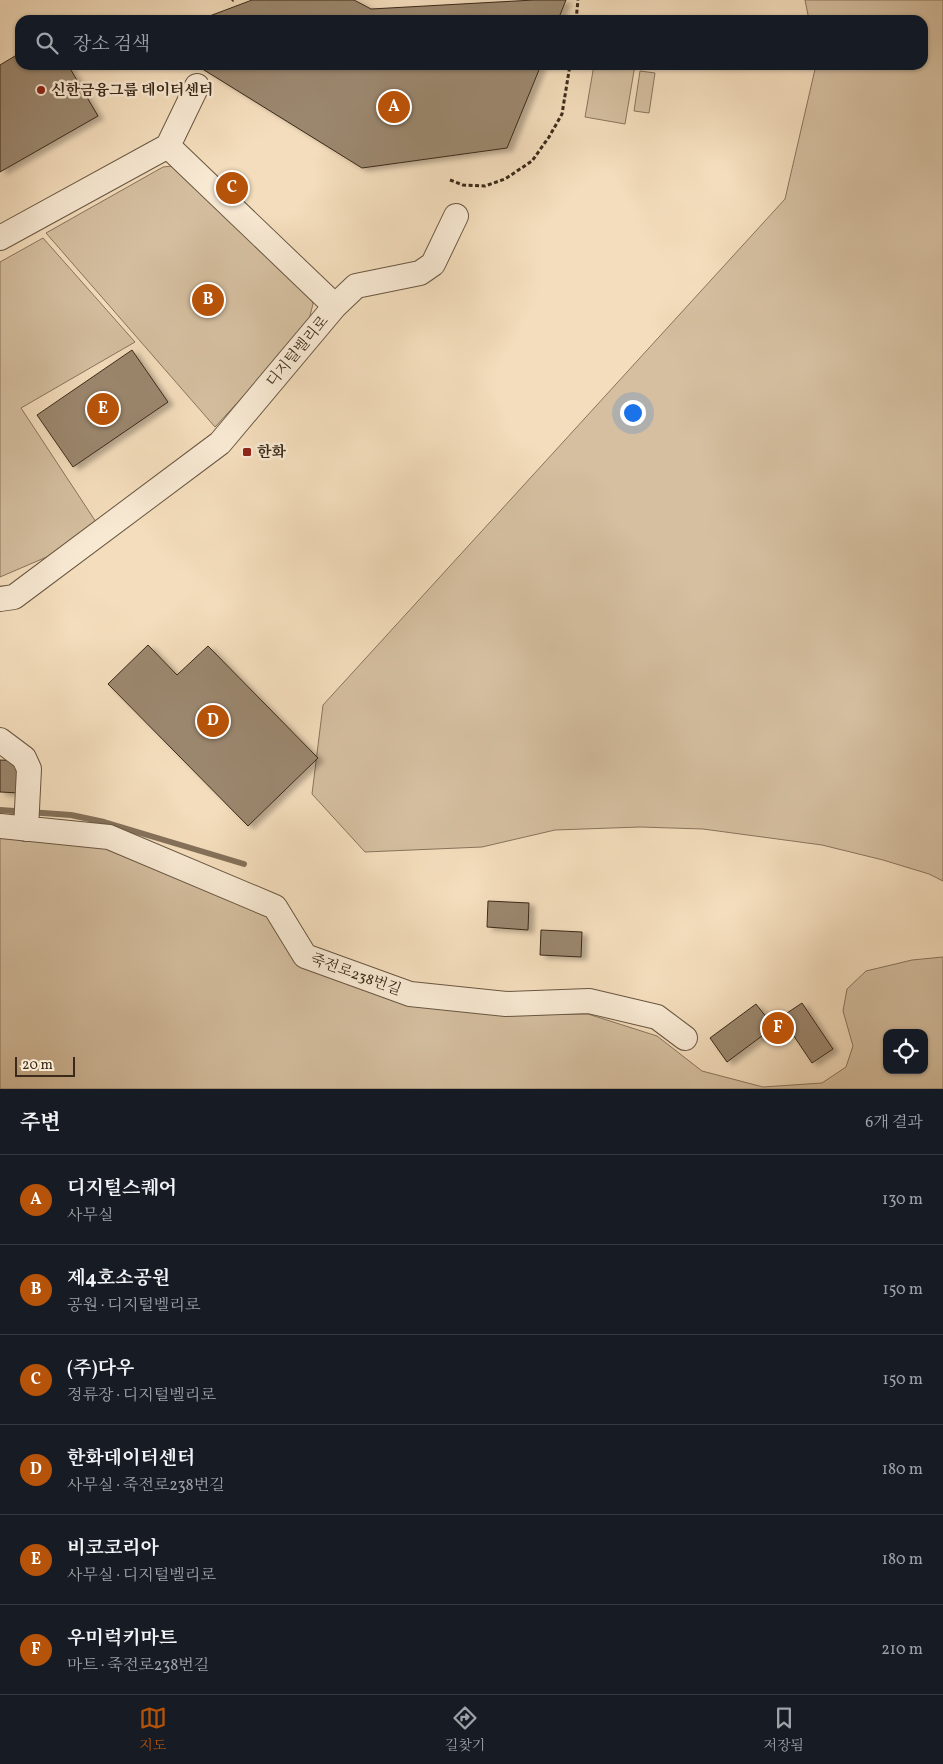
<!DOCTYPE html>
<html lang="ko">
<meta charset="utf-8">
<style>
body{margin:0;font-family:Vollkorn,"Noto Serif KR",serif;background:#242831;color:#f1f3f6}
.controls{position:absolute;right:15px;bottom:15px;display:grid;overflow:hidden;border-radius:10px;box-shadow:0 1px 4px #0004}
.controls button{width:45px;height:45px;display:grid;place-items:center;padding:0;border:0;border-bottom:1px solid #363941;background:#171b24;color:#f1f3f6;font:25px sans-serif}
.scale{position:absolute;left:15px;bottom:12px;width:60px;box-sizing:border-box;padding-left:5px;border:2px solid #3b2a19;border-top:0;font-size:14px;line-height:18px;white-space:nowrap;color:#3b2a19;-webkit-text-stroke:4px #f8e9d3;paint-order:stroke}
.you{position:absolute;left:632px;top:412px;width:18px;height:18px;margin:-12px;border:4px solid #fff;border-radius:50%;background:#1a73e8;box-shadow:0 0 0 8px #1a73e833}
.badge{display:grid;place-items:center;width:32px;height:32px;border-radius:50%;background:#b45309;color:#fff;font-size:16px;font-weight:700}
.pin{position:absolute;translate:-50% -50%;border:2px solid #fff;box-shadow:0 1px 5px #0006}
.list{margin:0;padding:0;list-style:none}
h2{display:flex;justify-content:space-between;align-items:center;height:65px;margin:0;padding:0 20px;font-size:21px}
h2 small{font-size:16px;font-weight:400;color:#9ea1a6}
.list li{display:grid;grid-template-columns:32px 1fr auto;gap:15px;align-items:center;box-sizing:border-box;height:90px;padding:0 20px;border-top:1px solid #363941}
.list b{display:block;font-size:19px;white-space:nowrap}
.list p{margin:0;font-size:16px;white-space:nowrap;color:#9ea1a6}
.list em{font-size:16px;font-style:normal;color:#9ea1a6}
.icon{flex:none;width:28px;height:28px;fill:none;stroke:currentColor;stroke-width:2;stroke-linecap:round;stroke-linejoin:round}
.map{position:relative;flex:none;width:943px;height:1089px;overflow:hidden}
.search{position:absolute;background:#171b24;box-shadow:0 1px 4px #0004;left:15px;right:15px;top:15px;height:55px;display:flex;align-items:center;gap:12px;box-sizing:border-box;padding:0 18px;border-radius:15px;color:#9ea1a6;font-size:19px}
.sheet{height:605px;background:#171b24}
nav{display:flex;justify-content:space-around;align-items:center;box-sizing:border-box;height:70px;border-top:1px solid #363941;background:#171b24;font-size:14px;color:#9ea1a6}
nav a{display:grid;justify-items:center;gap:2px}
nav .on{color:#b45309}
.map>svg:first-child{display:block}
.green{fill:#d5bfa0;stroke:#88745c;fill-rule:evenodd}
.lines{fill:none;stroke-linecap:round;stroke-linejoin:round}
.stream{stroke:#84715a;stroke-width:6}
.building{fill:#9b876e;stroke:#3b2a19;filter:url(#shadow)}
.minor-casing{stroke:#695742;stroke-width:26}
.path{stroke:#3b2a19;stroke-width:3;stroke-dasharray:4 2.5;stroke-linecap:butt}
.minor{stroke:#f8e9d3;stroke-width:24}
.poi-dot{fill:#8f2418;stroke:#f8e9d3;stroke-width:2}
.labels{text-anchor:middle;stroke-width:5;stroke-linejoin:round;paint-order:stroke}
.poi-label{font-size:15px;font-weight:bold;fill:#3b2a19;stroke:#f8e9d3;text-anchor:start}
.street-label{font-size:15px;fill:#3b2a19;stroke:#f8e9d3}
</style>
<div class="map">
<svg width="943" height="1089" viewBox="0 0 943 1089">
<defs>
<filter id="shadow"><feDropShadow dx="5.5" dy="3" stdDeviation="2.5" flood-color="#0004"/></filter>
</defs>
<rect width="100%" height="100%" fill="#f4ddbc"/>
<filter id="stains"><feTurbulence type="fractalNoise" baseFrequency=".004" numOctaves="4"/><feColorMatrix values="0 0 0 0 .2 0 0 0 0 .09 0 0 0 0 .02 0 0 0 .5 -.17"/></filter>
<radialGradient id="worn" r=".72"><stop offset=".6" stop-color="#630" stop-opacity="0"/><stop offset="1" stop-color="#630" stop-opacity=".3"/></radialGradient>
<path class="green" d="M805,0h138v881l-14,-7 -46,-14 -61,-15 -119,-16 -63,-2 -85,3 -73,17 -117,5 -53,-58 11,-89 462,-506 31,-134h107v-45h-114z
M594,65h41l-10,59 -40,-7z
M640,71l15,2 -6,40 -15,-2z
M172,166l139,130 2,8 -6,23 -92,100 -169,-194 117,-66z
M43,238l92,104 -114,66 75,114 -47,34 -49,21v-315z
M0,835l104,12 166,68 33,50 207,50 78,-1 69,22 45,35 61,16 59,-4 24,-16 7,-21 -10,-35 4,-22 19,-18 46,-11 31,-3v132h-943zM887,1033h37v37h-37z"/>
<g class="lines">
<path class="stream" d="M0,810l71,5 33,7 140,42"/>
</g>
<path class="building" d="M252,0h102l17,9 163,-9h32l-8,20h-359z
M20,53v12h48l30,51 -98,56v-107z
M196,65h345l-34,83 -145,20z
M132,350l36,52 -95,65 -36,-52z
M148,645l29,30 31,-29 110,112 -70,68 -140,-142z
M0,760l22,1 -2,32 -20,-1z
M488,901l41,2 -1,27 -41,-3z
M541,930l41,2 -1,25 -41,-2z
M802,1003l31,46 -21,14 -31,-46z
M756,1004l18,23 -47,35 -17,-24z"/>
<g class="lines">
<defs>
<path id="minor" d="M168,146l29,-60
M0,238l168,-92
M335,306l21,-20 64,-13 13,-9 23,-48
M0,599l14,-2 206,-154 115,-137 -167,-160
M0,740l24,18 5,11 -3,60
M0,826l109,11 166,70 30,49 105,38 96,10 83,-3 68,16 28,21"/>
</defs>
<use href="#minor" class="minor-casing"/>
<path class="path" d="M232,1l1,-1
M576,20l2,-20
M450,180l13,5 22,1 20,-7 27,-18 17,-24 13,-23 8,-49"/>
<use href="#minor" class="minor"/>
</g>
<g class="poi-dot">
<circle cx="41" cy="90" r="5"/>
<rect x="242" y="447" width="10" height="10" rx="2.5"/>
</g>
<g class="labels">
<g class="poi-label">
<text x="51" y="95">신한금융그룹 데이터센터</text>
<text x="257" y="457">한화</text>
</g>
<g class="street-label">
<text transform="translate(297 351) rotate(-50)" y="5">디지털벨리로</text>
<text transform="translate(356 974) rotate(20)" y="5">죽전로238번길</text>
</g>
</g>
<rect width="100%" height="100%" filter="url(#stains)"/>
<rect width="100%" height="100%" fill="url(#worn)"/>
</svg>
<div class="controls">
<button><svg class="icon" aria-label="locate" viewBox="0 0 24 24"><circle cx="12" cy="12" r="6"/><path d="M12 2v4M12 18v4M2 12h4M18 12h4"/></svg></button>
</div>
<div class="scale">20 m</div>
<div class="you"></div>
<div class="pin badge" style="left:394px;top:107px">A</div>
<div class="pin badge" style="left:208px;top:300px">B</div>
<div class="pin badge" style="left:232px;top:188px">C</div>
<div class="pin badge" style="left:213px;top:721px">D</div>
<div class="pin badge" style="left:103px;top:409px">E</div>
<div class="pin badge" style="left:778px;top:1028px">F</div>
<div class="search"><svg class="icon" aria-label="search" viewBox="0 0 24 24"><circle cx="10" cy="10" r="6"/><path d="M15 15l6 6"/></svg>장소 검색</div>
</div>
<section class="sheet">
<h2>주변<small>6개 결과</small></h2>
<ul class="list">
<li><span class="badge">A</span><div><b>디지털스퀘어</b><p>사무실</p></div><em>130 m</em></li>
<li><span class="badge">B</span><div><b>제4호소공원</b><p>공원 · 디지털벨리로</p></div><em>150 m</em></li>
<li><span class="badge">C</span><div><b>(주)다우</b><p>정류장 · 디지털벨리로</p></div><em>150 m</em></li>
<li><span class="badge">D</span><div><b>한화데이터센터</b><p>사무실 · 죽전로238번길</p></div><em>180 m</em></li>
<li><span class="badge">E</span><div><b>비코코리아</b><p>사무실 · 디지털벨리로</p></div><em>180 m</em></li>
<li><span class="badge">F</span><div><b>우미럭키마트</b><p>마트 · 죽전로238번길</p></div><em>210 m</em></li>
</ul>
</section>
<nav>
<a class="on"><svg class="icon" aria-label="map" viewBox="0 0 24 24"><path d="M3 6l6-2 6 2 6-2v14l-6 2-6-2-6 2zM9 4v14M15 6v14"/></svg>지도</a>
<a><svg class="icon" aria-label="directions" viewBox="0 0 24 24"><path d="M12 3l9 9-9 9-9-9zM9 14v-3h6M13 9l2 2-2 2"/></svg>길찾기</a>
<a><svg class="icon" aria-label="saved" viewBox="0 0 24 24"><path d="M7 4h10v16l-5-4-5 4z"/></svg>저장됨</a>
</nav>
